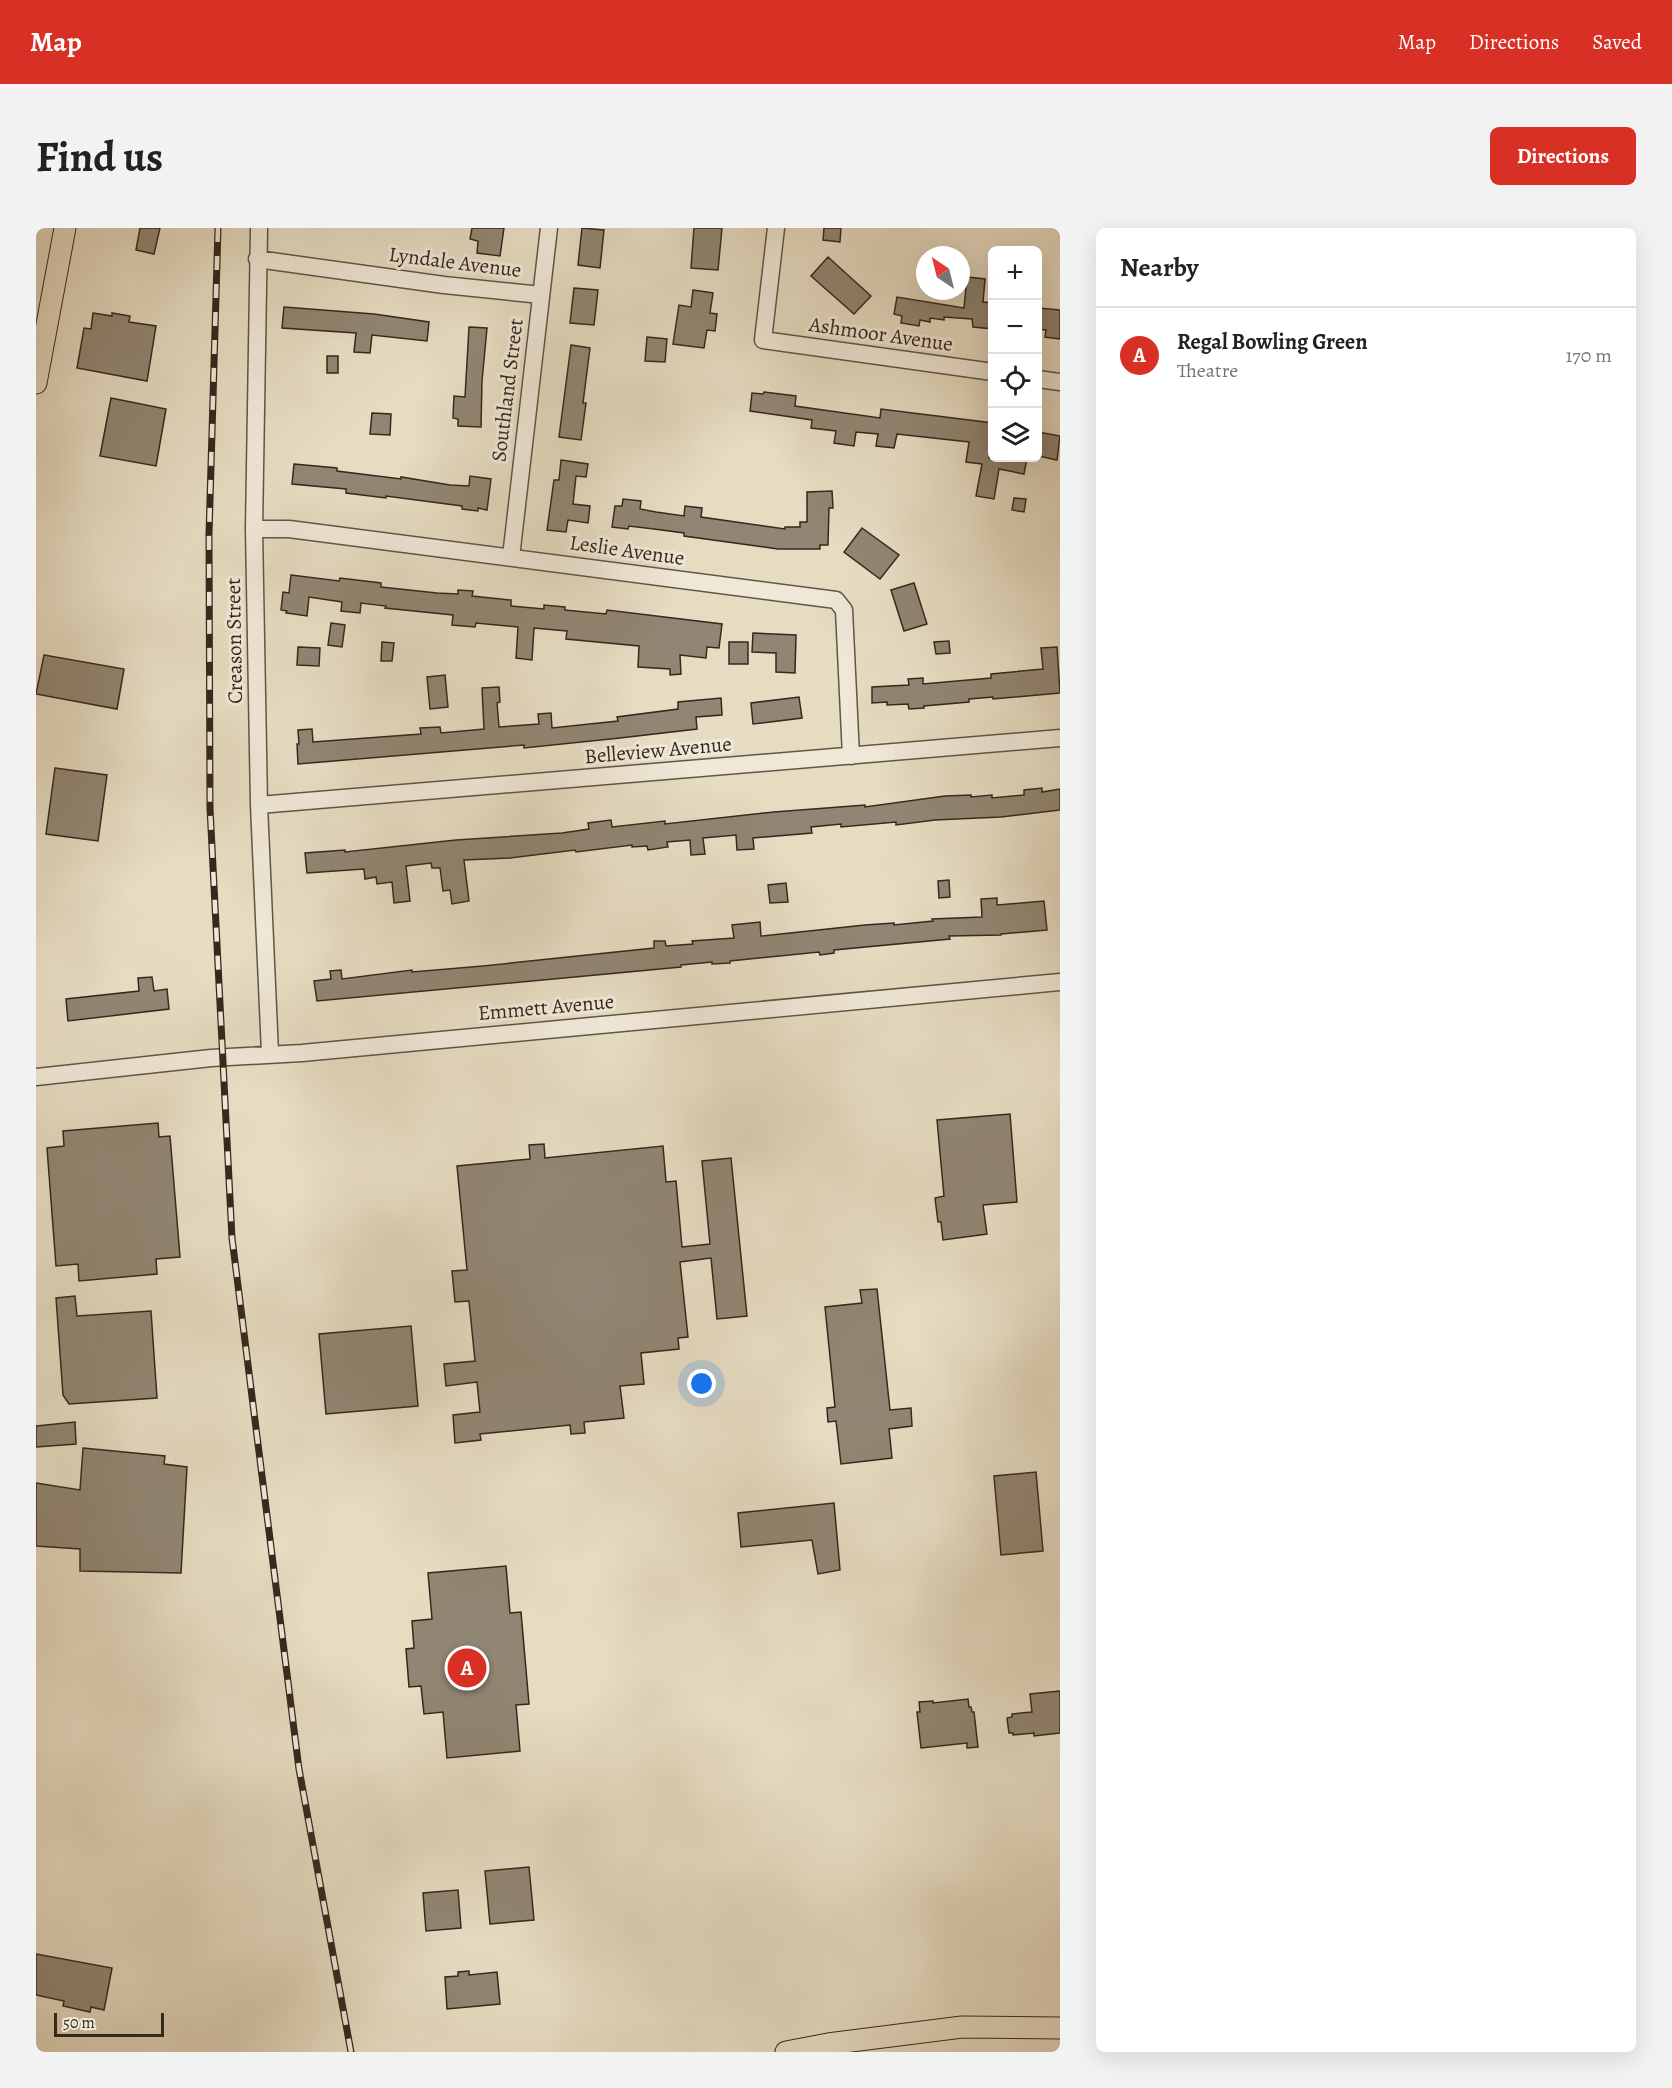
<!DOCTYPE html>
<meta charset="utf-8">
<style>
body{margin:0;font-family:Alegreya,serif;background:#f2f2f2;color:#222}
.controls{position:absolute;right:18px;top:18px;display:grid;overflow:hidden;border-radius:9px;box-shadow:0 6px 24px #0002}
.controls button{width:54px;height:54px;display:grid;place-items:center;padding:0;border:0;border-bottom:2px solid #e0e0e0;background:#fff;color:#222;font:30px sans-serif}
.compass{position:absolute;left:880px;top:18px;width:54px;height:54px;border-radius:50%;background:#fff;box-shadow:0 6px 24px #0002;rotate:325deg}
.scale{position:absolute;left:18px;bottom:15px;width:110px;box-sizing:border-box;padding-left:6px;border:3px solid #35281d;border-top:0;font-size:16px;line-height:21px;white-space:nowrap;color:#35281d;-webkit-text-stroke:4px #efe8d7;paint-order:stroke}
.you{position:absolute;left:666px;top:1156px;width:21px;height:21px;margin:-15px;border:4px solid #fff;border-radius:50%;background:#1a73e8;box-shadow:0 0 0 9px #1a73e833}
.badge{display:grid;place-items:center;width:39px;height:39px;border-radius:50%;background:#d93025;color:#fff;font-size:20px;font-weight:700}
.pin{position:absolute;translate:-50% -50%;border:3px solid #fff;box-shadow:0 2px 6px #0006}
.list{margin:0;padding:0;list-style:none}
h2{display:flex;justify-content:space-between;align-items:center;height:78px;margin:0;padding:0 24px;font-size:26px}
h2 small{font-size:20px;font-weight:400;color:#767676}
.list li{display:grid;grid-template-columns:39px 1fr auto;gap:18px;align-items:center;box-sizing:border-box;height:96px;padding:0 24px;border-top:2px solid #e0e0e0}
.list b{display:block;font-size:22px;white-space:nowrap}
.list p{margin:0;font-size:20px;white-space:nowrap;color:#767676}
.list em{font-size:20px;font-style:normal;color:#767676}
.icon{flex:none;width:33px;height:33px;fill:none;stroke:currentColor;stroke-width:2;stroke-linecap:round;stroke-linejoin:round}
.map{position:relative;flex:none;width:1024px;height:1824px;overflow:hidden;border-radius:9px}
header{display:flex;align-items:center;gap:36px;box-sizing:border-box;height:84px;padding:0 30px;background:#d93025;color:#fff}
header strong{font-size:28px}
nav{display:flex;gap:33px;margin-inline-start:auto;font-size:21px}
.intro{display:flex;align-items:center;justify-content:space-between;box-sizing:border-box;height:144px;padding:0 36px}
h1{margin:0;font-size:42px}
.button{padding:15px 27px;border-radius:9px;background:#d93025;color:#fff;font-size:21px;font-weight:700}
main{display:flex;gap:36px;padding:0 36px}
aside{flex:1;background:#fff;border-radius:9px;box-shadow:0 6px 24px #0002}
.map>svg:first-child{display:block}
.building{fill:#918673;stroke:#35281d;stroke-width:1.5}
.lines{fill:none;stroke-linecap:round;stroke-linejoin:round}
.minor-casing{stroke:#615546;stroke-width:19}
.major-casing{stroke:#35281d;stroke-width:23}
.minor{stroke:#efe8d7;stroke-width:16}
.major{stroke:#e6dcc2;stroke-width:21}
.rail-casing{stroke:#35281d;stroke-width:7}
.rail{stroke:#efe8d7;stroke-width:4.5;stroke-dasharray:14;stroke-linecap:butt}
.labels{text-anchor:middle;stroke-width:6;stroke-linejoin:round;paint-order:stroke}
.street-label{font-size:21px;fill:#35281d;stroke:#efe8d7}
</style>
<header>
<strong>Map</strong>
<nav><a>Map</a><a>Directions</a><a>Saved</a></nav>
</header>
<div class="intro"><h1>Find us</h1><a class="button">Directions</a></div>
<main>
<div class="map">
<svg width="1024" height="1824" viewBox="0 0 1024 1824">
<rect width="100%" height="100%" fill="#e6dcc2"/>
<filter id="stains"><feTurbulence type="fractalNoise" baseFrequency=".00333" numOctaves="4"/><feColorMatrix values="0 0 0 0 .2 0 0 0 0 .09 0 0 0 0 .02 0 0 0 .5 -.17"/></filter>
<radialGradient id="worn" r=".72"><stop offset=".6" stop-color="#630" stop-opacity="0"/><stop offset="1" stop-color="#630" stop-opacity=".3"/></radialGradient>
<path class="building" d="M104,0h20l-6,26 -18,-4z
M436,0h32l-4,28 -23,-3 1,-12 -8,-2z
M546,0l22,2 -4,38 -22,-3z
M658,0h28l-4,42 -27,-2z
M788,0h17l-1,14 -17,-2z
M792,29l43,39 -17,18 -43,-38z
M931,49l18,2 -2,23 10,1v26l-20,-2 -1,-8 -28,-2v3l-14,-2v4l-10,-2 -1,6 -18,-3 1,-7 -8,-2 3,-17 67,11z
M538,60l24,2 -4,35 -24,-2z
M657,62l20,3 -3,20 7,1 -2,17 -8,-1 -3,18 -31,-4 6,-39 12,2z
M248,79l90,7 55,8 -2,19 -55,-6 -2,18 -16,-1 2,-19 -74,-5z
M1002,80l22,2v29l-15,-2 1,-7 -8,-1z
M57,85l19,3v-3l18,3 -1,6 27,4 -9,55 -70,-13 7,-40 7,1z
M433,99l18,1 -5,53 -1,46 -23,-1v-7l-5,-1 1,-22 11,1z
M611,109l20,2 -2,23 -20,-1z
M535,117l19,3 -7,55h3l-5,37 -22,-3z
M291,128h11v17h-11z
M728,164l32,4 -1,10 85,12 1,-9 112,14 -4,35h38l-3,16 -25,-5 -5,30 -18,-3 6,-32 -16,-2 3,-20 -72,-8 -3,14 -18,-2 2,-12 -22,-2 -2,14 -20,-3 2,-12 -25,-3 1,-8 -62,-9 2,-18 11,1z
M75,170l55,11 -10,57 -56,-10z
M336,185l19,1 -1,21 -20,-1z
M1002,204l22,4 -3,24 -19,-4z
M525,232l27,4 -2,13 -10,-1 -3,28 17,2 -2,17 -20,-3 -2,12 -19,-2 7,-50h5z
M258,236l43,4v3l64,8v-2l49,8 19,1 1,-10 21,3 -4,31 -9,-2v3l-16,-2v-3l-76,-10v2l-40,-5v-4l-54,-5z
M796,263l1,17h-4l-1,37h-8v4h-42l-94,-13v-3l-30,-4 -25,-3 -1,3 -16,-2 3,-21h7l1,-7 18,2 -1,8 16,3 28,4 1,-10 17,2 -1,9 84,12v-2h15v-5h7v-30z
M978,270l12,1 -2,13 -12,-2z
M826,300l37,27 -19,24 -36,-27z
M255,347l48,6 1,-3 41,5v4l56,6 21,1v-4l15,1 -1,5 39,4v6l33,3v-4l21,2v3l41,4 1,-4 115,14 -3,24 -12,-1 -1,11 -26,-3 1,19 -11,1v-6l-32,-2 1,-21 -73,-7 1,-8 -33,-3 -2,32 -16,-2 2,-31 -42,-4 -1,4 -23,-2 1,-10 -68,-7 1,-2 -25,-3 -1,10 -19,-2 1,-9 -33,-5 -2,19 -21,-3 1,-2 -6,-1 2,-18 6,1z
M878,355l13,41 -23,7 -13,-41z
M295,395l14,2 -3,22 -14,-2z
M717,405l43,2 -1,38 -19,-1v-19l-24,-1z
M913,413l1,12 -14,1 -2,-12z
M346,414l12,1 -2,18h-11z
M693,414h19v22h-19z
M262,419l22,1 -1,18 -22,-1z
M1021,419l3,46 -67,6v-2l-24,2v3l-45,4v2l-15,1 -1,-5 -21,1v-3l-15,1v-16l37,-2 -1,-6 15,-1v6l68,-6v-4l52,-5 -2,-21z
M8,427l80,14 -7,40 -81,-15z
M409,447l3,32 -18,2 -3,-32z
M463,459l1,15 -3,1 2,24 40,-3 -1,-10 13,-1 1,15 66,-7 -1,-4 61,-8v-7l43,-4 1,17 -26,2 1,12 -77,9 -96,10v-3l-226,19 -1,-20h2l-1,-14 14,-1 1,13 108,-8 -1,-6 20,-1 1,6 43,-4 -2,-41z
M763,469l3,21 -49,6 -2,-21z
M19,540l52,7 -9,66 -52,-7z
M1006,560v4l18,-3v21l-59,7 -66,3 -39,5v-3l-55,5v-3l-30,3 1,6 -59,5 1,11 -17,1 -1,-15 -33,3 2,16 -14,1 -1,-15 -23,2 1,5 -20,3 -1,-4 -15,1v-2l-56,7 -1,-2 -65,8 -46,2 5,41 -17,3 -2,-14 -7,1 -3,-23h-8l-1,-5 -25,3 4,35 -16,2 -2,-21 -15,2 -1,-7 -11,2 -1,-10 -57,4 -2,-20 40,-3v2l111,-12 106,-7 27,-4 -1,-6 23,-3 1,7 53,-6v3l109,-12 91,-7v2l80,-11 26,-1v2l21,-2v3l32,-3v-5z
M913,652l1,17 -11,1 -1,-17z
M750,655l2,19 -18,1 -2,-18z
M961,670v7l47,-4 3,29 -46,4v1l-52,1 1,3 -116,11v3l-14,2 -1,-3 -89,9v2l-18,1v-2l-31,3v2l-364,34 -3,-20 17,-2 -1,-8 11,-1 1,9 70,-9v2l71,-6 171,-18v-7h11l1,5 27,-2 -1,-3 42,-3 -2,-13 28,-3 1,14 104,-11 29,-2v2l39,-4 -1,-2 50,-2 -1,-18z
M116,749l2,14 13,-2 2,20 -101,12 -2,-22 73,-8 -1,-13z
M974,886l7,88 -34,3 4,29 -44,6 -2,-18h-3l-3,-24 9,-2 -7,-76z
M122,895l1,14 11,-1 10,121 -24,2 1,15 -78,7 -1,-17 -22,2 -9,-118 17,-2 -1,-15z
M508,916l1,14 118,-12 3,36 10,-1 6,66 28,-3 -8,-83 29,-3 16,158 -30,3 -6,-61 -31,4 8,75 -10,1 1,11 -38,4 3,31 -24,2 4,32 -40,4 1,11 -14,1 -1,-9 -90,9 1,6 -26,3 -2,-28 27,-3 -3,-30 -31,4 -2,-22 31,-3 -6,-60 -14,1 -3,-31 15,-1 -10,-104 73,-7 -1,-14z
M841,1061l13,121 21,-2 1,18 -23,3 3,29 -51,6 -5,-43 -8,1 -1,-14 8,-1 -10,-100 37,-4 -2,-13z
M39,1068l2,20 74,-5 6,87 -88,6 -6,-9 -7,-97z
M375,1098l7,80 -92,8 -7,-80z
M39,1194l1,22 -40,3v-21z
M47,1220l82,8 -1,8 23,3 -6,106 -101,-2v-22l-44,-3v-63l44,7z
M1000,1244l7,79 -42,4 -7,-79z
M798,1275l6,67 -22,4 -6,-34 -71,7 -3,-34z
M470,1338l4,47 11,-1 8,92 -13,1 4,46 -73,7 -4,-46 -19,2 -3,-28 -12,1 -3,-38 8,-1 -2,-27 20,-2 -4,-46z
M1024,1463v42l-26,3v-3l-21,2v-2h-4l-2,-15 5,-1v-3l20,-2 -2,-18z
M932,1471l1,8h2l1,5h2l4,35 -11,1v-5l-46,5 -4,-36h3l-1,-10 14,-1v2z
M493,1639l5,53 -44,4 -5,-53z
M422,1662l3,38 -35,3 -3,-38z
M0,1726l76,14 -8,42 -13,-3 -1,5 -27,-6 1,-5 -28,-6z
M433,1743v4l28,-3 3,32 -53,5 -2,-32 13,-1v-4z"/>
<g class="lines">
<defs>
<path id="minor" d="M223,0l-5,301 5,276 11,248
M740,0l-13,112 230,32
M221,31l187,26 97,10
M1002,151l22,3
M218,301h35l547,71 8,10 7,146
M475,329l38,-329
M223,577l801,-67
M0,849l175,-19 91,-5 758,-71"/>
<path id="major" d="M0,155l29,-155
M750,1824l42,-8 134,-17 98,1"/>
</defs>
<use href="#minor" class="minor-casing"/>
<use href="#major" class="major-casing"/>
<use href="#minor" class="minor"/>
<use href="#major" class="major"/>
<defs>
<path id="rail" d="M182,0l-9,306 1,274 22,430 67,531 52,283"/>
</defs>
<use href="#rail" class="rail-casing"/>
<use href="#rail" class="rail"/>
</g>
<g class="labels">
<g class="street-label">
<text transform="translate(419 34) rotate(7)" y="7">Lyndale Avenue</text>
<text transform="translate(845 106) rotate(8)" y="7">Ashmoor Avenue</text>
<text transform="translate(471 162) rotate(-83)" y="7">Southland Street</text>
<text transform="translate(591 322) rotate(8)" y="7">Leslie Avenue</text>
<text transform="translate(198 413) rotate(-91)" y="7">Creason Street</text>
<text transform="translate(622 522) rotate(-5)" y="7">Belleview Avenue</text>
<text transform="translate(510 779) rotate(-5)" y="7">Emmett Avenue</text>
</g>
</g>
<rect width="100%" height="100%" filter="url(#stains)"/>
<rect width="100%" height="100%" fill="url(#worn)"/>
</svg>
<div class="controls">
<button>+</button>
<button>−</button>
<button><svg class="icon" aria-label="locate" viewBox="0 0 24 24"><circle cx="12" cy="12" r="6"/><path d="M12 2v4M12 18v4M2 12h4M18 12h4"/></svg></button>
<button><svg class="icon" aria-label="layers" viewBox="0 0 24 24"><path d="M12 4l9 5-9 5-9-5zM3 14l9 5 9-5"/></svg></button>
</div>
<svg class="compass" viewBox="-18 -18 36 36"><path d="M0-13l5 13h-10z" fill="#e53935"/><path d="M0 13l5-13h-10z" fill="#767676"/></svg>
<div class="scale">50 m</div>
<div class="you"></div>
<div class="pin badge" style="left:431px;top:1440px">A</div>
</div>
<aside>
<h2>Nearby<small></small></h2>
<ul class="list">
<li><span class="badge">A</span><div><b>Regal Bowling Green</b><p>Theatre</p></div><em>170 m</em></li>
</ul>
</aside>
</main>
